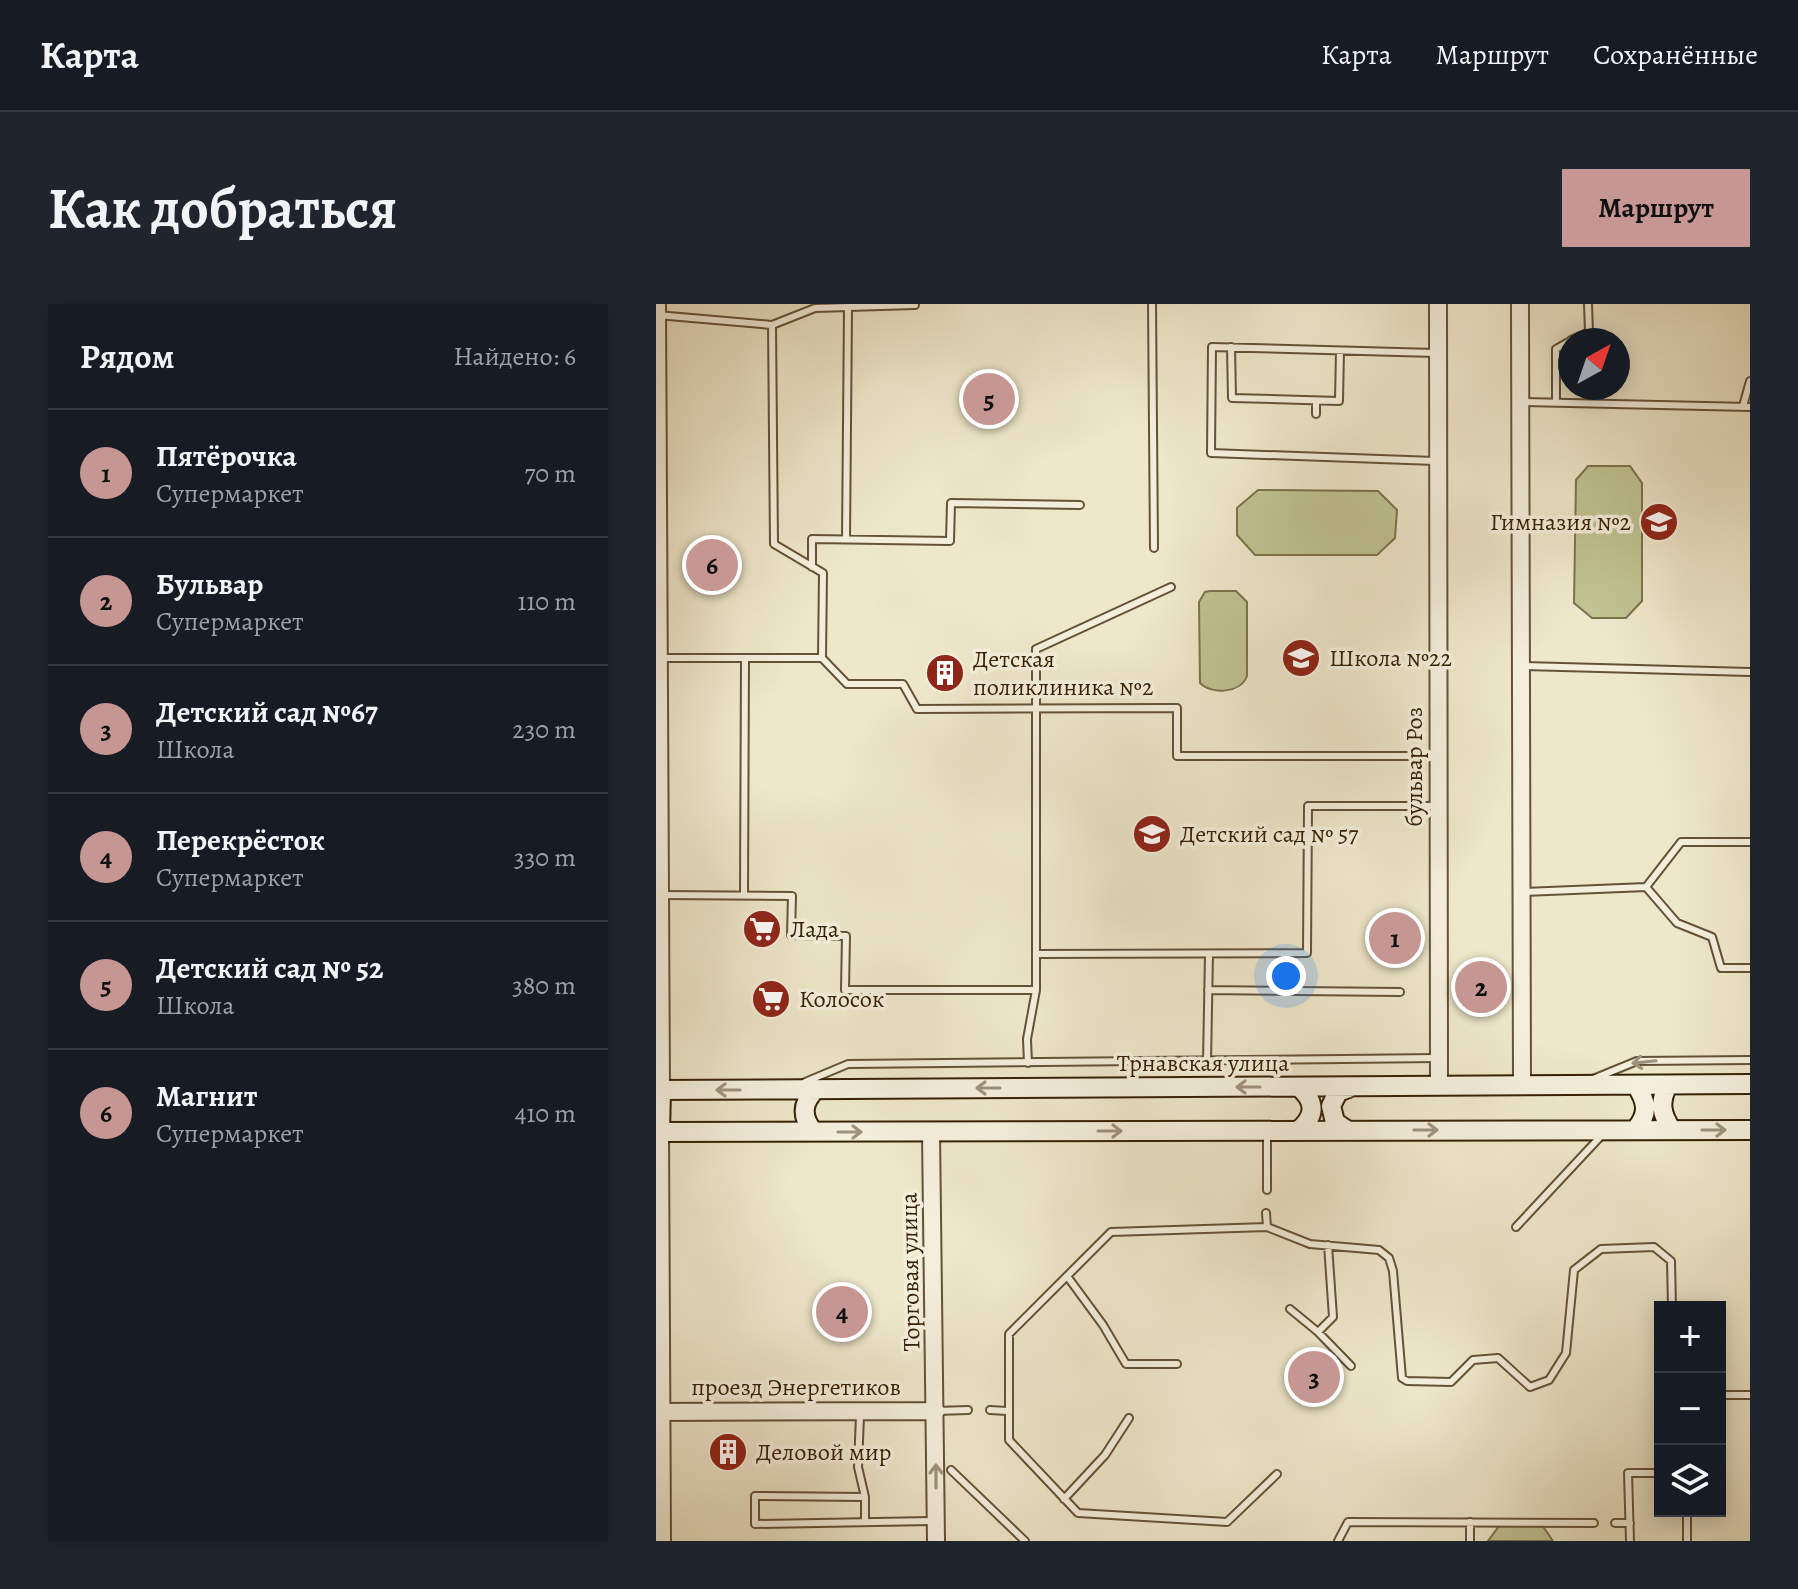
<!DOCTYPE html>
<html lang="ru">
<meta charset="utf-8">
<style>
body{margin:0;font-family:Alegreya,serif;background:#20242c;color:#f1f3f6}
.controls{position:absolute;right:24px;bottom:24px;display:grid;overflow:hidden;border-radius:0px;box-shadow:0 4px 20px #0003}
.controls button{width:72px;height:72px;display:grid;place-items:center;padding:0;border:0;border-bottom:2px solid #363941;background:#171b24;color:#f1f3f6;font:40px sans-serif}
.compass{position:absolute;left:902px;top:24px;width:72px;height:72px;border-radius:50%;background:#171b24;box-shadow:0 4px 20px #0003;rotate:40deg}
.you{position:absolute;left:630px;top:672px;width:28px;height:28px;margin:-20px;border:6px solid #fff;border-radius:50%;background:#1a73e8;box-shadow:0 0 0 12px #1a73e833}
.badge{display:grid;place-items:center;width:52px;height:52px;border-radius:50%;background:#c59692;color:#111;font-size:26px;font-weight:700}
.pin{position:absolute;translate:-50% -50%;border:4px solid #fff;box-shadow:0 2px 8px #0006}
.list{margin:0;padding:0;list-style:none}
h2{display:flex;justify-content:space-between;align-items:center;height:104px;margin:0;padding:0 32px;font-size:34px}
h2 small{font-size:26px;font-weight:400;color:#9ea1a6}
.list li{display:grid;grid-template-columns:52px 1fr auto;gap:24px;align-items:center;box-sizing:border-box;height:128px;padding:0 32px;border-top:2px solid #363941}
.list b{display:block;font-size:30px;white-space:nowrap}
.list p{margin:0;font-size:26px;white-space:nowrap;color:#9ea1a6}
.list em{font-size:26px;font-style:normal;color:#9ea1a6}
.icon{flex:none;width:44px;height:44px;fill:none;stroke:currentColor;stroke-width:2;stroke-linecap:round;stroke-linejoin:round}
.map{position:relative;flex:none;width:1094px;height:1237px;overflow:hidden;border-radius:0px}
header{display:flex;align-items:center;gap:48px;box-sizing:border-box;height:112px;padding:0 40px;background:#171b24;border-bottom:2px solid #363941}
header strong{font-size:38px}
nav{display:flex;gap:44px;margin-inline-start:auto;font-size:28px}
.intro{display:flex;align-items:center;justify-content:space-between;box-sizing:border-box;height:192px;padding:0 48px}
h1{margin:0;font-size:56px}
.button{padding:20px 36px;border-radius:0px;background:#c59692;color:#111;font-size:28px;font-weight:700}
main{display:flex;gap:48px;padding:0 48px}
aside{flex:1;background:#171b24;border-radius:0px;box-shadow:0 4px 20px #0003}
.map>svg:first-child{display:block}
.green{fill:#c0c392;stroke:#7c724c;stroke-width:2}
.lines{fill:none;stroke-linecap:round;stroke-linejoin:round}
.service-casing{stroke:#655237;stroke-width:10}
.tertiary-casing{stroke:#655237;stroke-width:20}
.secondary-casing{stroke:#372106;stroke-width:22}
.service{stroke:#f4efdd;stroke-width:6}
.tertiary{stroke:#f4efdd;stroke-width:16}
.secondary{stroke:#f4efdd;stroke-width:18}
.oneway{stroke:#9f927c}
.labels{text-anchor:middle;stroke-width:7;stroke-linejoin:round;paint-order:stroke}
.poi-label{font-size:24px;fill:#372106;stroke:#f4efdd;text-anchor:start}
.street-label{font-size:24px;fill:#372106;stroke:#f4efdd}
</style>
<header>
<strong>Карта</strong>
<nav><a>Карта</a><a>Маршрут</a><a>Сохранённые</a></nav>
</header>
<div class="intro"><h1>Как добраться</h1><a class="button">Маршрут</a></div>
<main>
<aside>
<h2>Рядом<small>Найдено: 6</small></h2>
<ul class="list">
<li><span class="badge">1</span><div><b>Пятёрочка</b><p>Супермаркет</p></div><em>70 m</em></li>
<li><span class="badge">2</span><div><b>Бульвар</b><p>Супермаркет</p></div><em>110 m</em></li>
<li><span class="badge">3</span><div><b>Детский сад №67</b><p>Школа</p></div><em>230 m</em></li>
<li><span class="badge">4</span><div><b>Перекрёсток</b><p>Супермаркет</p></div><em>330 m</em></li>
<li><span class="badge">5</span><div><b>Детский сад № 52</b><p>Школа</p></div><em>380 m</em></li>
<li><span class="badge">6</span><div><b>Магнит</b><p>Супермаркет</p></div><em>410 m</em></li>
</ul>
</aside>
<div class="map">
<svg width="1094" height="1237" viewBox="0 0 1094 1237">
<rect width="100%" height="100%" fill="#eee7ca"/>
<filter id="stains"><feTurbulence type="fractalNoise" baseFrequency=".0025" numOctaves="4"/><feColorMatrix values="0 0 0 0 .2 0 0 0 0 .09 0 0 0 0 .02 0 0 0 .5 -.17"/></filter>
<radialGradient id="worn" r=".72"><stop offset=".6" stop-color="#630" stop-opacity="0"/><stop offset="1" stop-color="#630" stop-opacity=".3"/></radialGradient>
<path class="green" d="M932,162h42l12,17v118l-16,17h-34l-18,-15 2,-123z
M602,186l120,1 19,19 -2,28 -18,17h-122l-18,-20v-27z
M554,287h26l11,11v74c-6,17 -35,19 -47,7l-1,-81 6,-10z
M846,1218h38l13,19h-65z"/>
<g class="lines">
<defs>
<path id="service" d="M496,0l2,244
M1,11l115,10 2,219 49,29 -1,85
M116,21l43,-17 100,-3
M915,36l18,-8 -1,-28
M575,43l1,51 107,3 1,-50
M779,49l-223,-6 -1,106 224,8
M900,97v-52l14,-8
M865,98l229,5
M1087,102l7,-25
M660,110v-13
M190,235l2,-230
M156,263v-28l138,2 1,-38 129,2
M5,354h161l25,26h56l14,25 260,-1v48h261
M865,362l229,6
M990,583l35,-45h69
M868,588l122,-5 31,36 35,14 9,31h29
M88,590l1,-236
M4,591l132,1 -1,39 55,1 -1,54h191
M381,650l270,-1 1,-147h130
M552,686l192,2
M551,758l2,-108
M372,759l-1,-24 9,-49v-341l135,-62
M937,775l44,-18 113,-1
M149,778l43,-18 591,-6
M611,886v-56
M610,909l1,14
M860,923l85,-91
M411,972l36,49 23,39h51
M634,1005l28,23 15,-15 -5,-72
M662,1028l33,34
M1070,1091h24
M334,1106l17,1
M280,1107l32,-1
M204,1111l-2,52 7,30v25
M295,1166l74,71
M621,1170l-50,48 -149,-9 -69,-73v-106l102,-102 156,-5 43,17 69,6 10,8 4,13 9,107 5,3 44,1 22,-22 25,-2 32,29 19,-7 17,-27 8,-83 27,-21 53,-2 17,14 1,46
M209,1193l-110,-1v28l177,-3
M408,1195l41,-44 24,-37
M1031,1207v30
M959,1219h15
M682,1237l10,-19 246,1
M814,1237v-19
M974,1237l-2,-68h32"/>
<path id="tertiary" d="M1,0l4,786
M782,0l1,782
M864,0l2,781
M4,828l2,409
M275,828l5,409
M0,1108l280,-1"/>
<path id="secondary" d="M980,781c11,17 13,28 0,44
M1012,781c-9,17 -7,29 4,45
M0,786l1094,-6
M157,827c-12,-15 -11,-28 3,-42
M642,827c18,-15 18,-29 1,-44
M692,827l-13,-9 -4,-16 7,-14 13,-5
M0,828l1094,-2
M4,828l1,-42"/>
</defs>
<use href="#service" class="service-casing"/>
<use href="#tertiary" class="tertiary-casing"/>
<use href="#secondary" class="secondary-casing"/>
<use href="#service" class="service"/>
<use href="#tertiary" class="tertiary"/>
<use href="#secondary" class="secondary"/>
</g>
<defs><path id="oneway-shaft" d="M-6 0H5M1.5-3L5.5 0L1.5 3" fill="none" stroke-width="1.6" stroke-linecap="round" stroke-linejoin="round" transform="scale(2)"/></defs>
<g class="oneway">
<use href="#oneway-shaft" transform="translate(988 758) rotate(174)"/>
<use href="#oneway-shaft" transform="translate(592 783) rotate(180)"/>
<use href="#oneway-shaft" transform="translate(332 784) rotate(180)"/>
<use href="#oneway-shaft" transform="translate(72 786) rotate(180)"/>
<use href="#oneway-shaft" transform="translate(770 826)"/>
<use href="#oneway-shaft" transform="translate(1058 826)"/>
<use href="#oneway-shaft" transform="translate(454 827)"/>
<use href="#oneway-shaft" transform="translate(194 828)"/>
<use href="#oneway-shaft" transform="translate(280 1172) rotate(-90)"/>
</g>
<defs>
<symbol id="school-disc" viewBox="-11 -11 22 22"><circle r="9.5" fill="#8f2418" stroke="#f4efdd"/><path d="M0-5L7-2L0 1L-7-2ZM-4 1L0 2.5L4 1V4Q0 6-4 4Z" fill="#fff"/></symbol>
<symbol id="building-disc" viewBox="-11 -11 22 22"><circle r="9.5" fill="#8f2418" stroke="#f4efdd"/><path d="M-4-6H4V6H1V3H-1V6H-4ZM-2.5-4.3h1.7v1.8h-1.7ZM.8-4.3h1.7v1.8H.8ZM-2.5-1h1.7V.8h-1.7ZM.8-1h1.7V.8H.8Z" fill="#fff"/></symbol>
<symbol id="supermarket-disc" viewBox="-11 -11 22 22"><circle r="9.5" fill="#8f2418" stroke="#f4efdd"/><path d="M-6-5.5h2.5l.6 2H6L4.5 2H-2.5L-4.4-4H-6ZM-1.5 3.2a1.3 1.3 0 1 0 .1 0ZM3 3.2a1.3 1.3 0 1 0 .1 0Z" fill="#fff"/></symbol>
</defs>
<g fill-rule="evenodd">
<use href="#school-disc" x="981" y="196" width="44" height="44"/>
<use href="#school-disc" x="623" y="332" width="44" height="44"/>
<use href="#building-disc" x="267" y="347" width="44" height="44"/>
<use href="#school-disc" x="474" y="508" width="44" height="44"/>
<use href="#supermarket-disc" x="84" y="603" width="44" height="44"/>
<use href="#supermarket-disc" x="93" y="673" width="44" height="44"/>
<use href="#building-disc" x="50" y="1126" width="44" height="44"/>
</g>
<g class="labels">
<g class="poi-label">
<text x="975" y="226" text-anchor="end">Гимназия №2</text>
<text x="673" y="362">Школа №22</text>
<text x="317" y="363">Детская<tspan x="317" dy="28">поликлиника №2</tspan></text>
<text x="524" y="538">Детский сад № 57</text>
<text x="134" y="633">Лада</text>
<text x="143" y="703">Колосок</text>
<text x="100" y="1156">Деловой мир</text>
</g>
<g class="street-label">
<text transform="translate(758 463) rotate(-90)" y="8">бульвар Роз</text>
<text x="547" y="767">Трнавская улица</text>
<text transform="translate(254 968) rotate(-91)" y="8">Торговая улица</text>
<text x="140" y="1091">проезд Энергетиков</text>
</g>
</g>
<rect width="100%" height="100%" filter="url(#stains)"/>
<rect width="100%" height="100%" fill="url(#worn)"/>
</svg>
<div class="controls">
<button>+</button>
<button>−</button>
<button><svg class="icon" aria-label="layers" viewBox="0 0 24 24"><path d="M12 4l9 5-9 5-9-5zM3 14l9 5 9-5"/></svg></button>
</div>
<svg class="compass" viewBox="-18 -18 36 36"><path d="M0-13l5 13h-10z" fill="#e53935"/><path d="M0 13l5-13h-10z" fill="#9ea1a6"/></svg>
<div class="you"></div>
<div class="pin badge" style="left:739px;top:634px">1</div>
<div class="pin badge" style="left:825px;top:683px">2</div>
<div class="pin badge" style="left:658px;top:1073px">3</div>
<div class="pin badge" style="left:186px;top:1008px">4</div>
<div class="pin badge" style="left:333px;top:95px">5</div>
<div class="pin badge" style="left:56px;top:261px">6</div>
</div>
</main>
